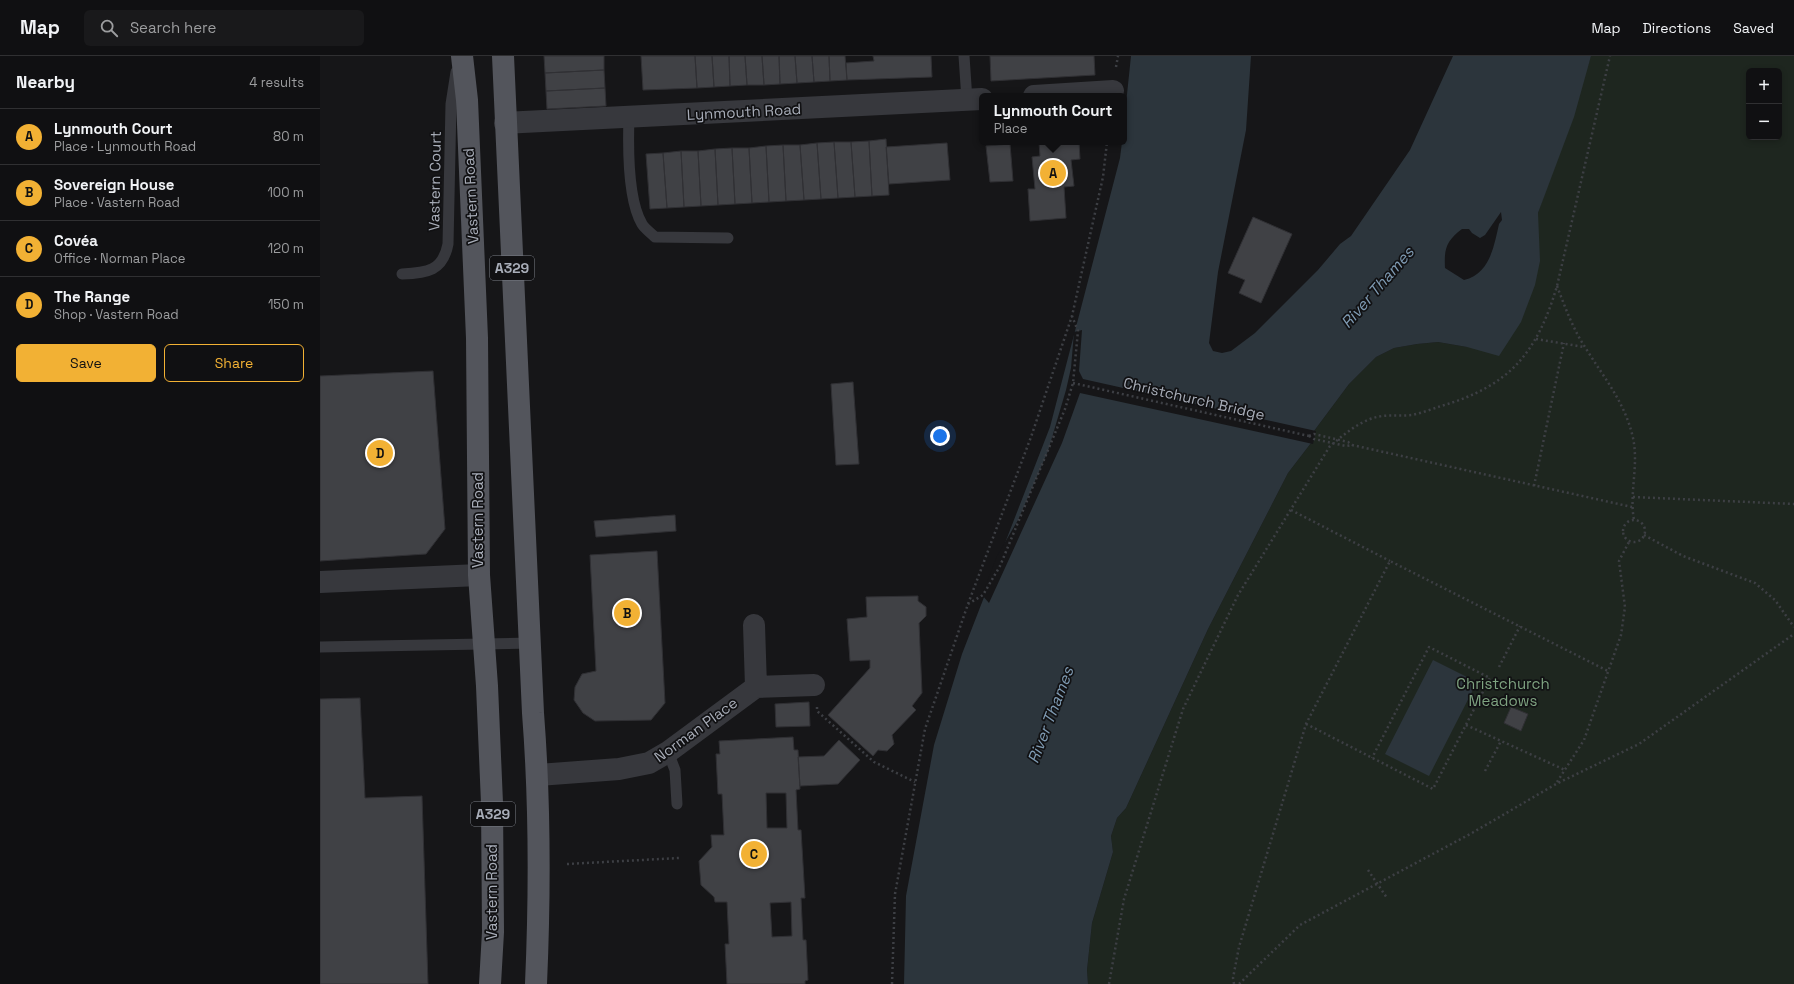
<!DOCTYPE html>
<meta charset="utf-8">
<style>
body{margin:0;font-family:"Space Grotesk",sans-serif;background:#19191b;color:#f1f3f6}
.controls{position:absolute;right:12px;top:12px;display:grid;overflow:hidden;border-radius:6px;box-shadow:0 2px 6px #0003}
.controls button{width:36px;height:36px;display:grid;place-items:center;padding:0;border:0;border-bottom:1px solid #303032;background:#101012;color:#f1f3f6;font:20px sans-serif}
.you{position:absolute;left:620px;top:380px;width:14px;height:14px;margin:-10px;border:3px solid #fff;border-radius:50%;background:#1a73e8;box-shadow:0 0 0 6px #1a73e833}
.badge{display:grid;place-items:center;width:26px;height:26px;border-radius:50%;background:#f2b134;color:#111;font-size:13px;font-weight:700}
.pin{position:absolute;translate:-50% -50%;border:2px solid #fff;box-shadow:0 1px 4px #0006}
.popup{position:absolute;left:659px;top:37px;width:148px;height:52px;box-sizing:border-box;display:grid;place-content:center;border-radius:6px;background:#101012;filter:drop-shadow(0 1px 3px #0005);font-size:13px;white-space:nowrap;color:#9c9d9f}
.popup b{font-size:15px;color:#f1f3f6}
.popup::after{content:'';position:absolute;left:50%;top:100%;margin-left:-8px;border:8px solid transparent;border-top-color:#101012}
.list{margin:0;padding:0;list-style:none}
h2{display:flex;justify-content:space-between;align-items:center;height:52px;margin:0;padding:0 16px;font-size:17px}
h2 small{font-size:13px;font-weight:400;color:#9c9d9f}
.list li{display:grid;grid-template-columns:26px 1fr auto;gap:12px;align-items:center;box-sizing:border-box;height:56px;padding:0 16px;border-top:1px solid #303032}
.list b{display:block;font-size:15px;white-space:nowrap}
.list p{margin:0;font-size:13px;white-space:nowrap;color:#9c9d9f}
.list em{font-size:13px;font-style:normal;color:#9c9d9f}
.actions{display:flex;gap:8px;padding:12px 16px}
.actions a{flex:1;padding:9px 0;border:1px solid #f2b134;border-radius:6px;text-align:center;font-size:14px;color:#f2b134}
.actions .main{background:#f2b134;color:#111}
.icon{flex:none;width:22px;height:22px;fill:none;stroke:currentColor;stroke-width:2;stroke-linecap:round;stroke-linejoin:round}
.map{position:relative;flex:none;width:1474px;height:928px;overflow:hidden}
header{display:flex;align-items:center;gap:24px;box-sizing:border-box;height:56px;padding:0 20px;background:#101012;border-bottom:1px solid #303032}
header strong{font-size:19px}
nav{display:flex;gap:22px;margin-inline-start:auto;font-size:14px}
.search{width:280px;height:36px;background:#19191b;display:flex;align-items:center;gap:10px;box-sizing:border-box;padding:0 14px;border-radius:6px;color:#9c9d9f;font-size:15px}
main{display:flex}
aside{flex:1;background:#101012}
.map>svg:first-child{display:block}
.green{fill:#1e261f;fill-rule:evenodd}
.water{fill:#2c353c;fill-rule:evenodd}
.pier{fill:#161618}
.building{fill:#404145;stroke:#303034;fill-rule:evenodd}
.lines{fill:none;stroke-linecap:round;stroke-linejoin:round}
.path{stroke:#3d3f44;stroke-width:2.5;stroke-dasharray:2 3;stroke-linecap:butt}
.service{stroke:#37383d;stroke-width:11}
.minor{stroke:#37383d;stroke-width:22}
.primary{stroke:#53555c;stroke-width:22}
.path-bridge{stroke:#3d3f44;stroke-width:2.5;stroke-dasharray:2 3;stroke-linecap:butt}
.labels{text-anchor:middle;stroke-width:3.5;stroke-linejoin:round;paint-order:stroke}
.shield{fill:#111113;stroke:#7b7e86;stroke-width:1}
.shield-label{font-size:14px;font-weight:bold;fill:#a8adb8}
.street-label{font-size:15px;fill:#a8adb8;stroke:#111113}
.park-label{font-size:15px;fill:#7fa381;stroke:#111113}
.water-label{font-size:16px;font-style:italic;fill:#7f9bb3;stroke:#111113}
</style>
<header>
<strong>Map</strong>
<div class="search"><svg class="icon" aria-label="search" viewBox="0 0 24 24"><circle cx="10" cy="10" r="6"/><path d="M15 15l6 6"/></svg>Search here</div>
<nav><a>Map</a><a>Directions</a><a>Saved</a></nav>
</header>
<main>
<aside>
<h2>Nearby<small>4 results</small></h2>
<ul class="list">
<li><span class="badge">A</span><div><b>Lynmouth Court</b><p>Place · Lynmouth Road</p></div><em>80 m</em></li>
<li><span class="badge">B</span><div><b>Sovereign House</b><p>Place · Vastern Road</p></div><em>100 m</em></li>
<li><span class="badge">C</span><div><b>Covéa</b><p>Office · Norman Place</p></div><em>120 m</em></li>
<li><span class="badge">D</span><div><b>The Range</b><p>Shop · Vastern Road</p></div><em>150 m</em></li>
</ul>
<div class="actions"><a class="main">Save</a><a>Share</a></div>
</aside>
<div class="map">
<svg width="1474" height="928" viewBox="0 0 1474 928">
<rect width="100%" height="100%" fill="#161618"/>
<path class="green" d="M1271,0h203v928h-706l-1,-14 5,-47 21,-71 -2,-16 6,-18 9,-10 82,-179 80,-156 23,-30 3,-12 35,-47 27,-27 18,-9 23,-4 21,-2 29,5 71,-113v-21zM1429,15h30v66h-30z"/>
<path class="water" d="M811,0h120l-5,74 -28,142 -9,71 4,8 9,2 9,-2 24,-18 63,-63 22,-26 11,-8 59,-86 43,-94h138l-17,61 -36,96 2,48 -5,24 -14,37 -22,34 -32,-9 -29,-5 -21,2 -23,4 -18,9 -27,27 -35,47 -3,12 -23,30 -80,156 -82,179 -9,10 -6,18 2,16 -21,71 -5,47 1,14h-184l2,-88 28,-151 28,-91 88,-227 70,-269 2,-16h2v-19zM1181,156l1,8 -3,4c-5,22 -9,50 -35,56l-19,-12c-1,-19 1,-27 17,-39h7l3,4 8,5 5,-3z
M1113,604l44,22 -48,94 -44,-22z"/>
<path class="pier" d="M762,274l-3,41 4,8 233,52 -3,13 -233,-51 -18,50 -73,160 -7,-8 15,-39 21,-36 30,-69 18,-61 5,-22 3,-36z"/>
<path class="building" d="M224,0h60v14l-59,3z
M321,0h54l2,32 -54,2z
M375,0h17l2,31 -17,1z
M392,0h17l1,30 -16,1z
M409,0h16l2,29 -17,1z
M425,0h17l2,29h-17z
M442,0h17l1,28 -16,1z
M459,0h16l2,27 -17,1z
M475,0h17l2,26 -17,1z
M492,0h17l1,25 -16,1z
M509,0h16l2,24 -17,1z
M553,0h58l1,21 -85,3 -1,-17 28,-2z
M670,0h104l1,19 -104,6z
M284,14l1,18 -59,3 -1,-18z
M285,32l1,18 -59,3 -1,-18z
M566,83l3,56 -17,1 -3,-55z
M549,85l3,55 -17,1 -4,-55z
M514,86h17l4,55 -17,1z
M514,86l4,56 -17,1 -4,-56z
M719,86h40l1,17 -9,1 3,26 -10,1 2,31 -36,3 -2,-32h7l-3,-32 8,-1z
M497,87l4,56 -17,1 -4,-55z
M627,87l3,37 -61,4 -3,-37z
M690,88l3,37 -23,1 -4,-36z
M463,89h17l4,55 -18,1z
M463,89l3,56 -17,1 -3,-56z
M446,90l3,56 -17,1 -3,-55z
M412,92h17l3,55 -17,1z
M412,92l3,56 -17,1 -3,-56z
M395,93l3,56 -17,1 -3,-55z
M361,95h17l3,55 -17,1z
M361,95l3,56 -17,1 -4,-55z
M343,97l4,55 -17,1 -4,-55z
M933,161l39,17 -31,69 -22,-10 6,-13 -17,-7z
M113,315l12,158 -19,25 -106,7v-185z
M533,326l6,82 -23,1 -5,-81z
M355,459l1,16 -80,6 -2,-16z
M337,495l8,152 -14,17 -56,1 -12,-8 -9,-13 1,-13 7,-13 14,-3 -6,-116z
M598,540v5l8,6v9l-7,7 3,70 -10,13 4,4 -24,25 2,9 -7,7 -9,-1 -5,6 -45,-41 42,-47v-8l-20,1 -3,-42 20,-2 -1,-20z
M40,642l5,100 57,-2 6,188h-108v-285z
M489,646l1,24 -34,1 -1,-23z
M1191,651l17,7 -7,17 -17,-8z
M473,681l1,13h4l2,39 -4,1 2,40h3l4,68h-4l2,42h3l2,40 -3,1v3h-78l-2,-40h4l-2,-42h-12l-1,-5 -13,-12 -2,-24 13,-14 -1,-12h13l-2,-41h-4l-2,-40h4l-1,-13zM446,737h20l1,35h-20zM471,846l1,34 -20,1 -2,-34z
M519,684l21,20 -22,24 -38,2 -2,-29 26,-1z"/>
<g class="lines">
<path class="path" d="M796,11l2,-11
M1237,230c8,21 16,43 28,61 19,31 40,55 48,91 6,28 -4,55 1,82
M1216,283l48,8
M753,327l236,53
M1032,389l280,62
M1214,430l30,-143
M1313,441l161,7
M971,454l99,51
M1303 475a11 11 0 1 1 22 0a11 11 0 1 1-22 0Z
M1324,479l39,21 72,27 20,17 19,27
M648,548l15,-9 17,-29 65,-157 8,-26 5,-52 -6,-15
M1179,611l21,-41
M497,651v4l57,51 41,20
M986,668l8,4 119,61 57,-111 -61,-31 -57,111
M1146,669l99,45
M1165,715l16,-30
M1237,726l27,-42 37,-105 4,-28 -6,-46 11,-21
M247,808l112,-6
M1048,814l19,28
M572,928l3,-90 30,-165 43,-125 63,-167 41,-121 31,-139 4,-35
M789,928l15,-85 59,-190 55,-114 92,-149c15,-12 31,-27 52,-30 10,-1 20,0 30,-1 10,-2 20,-6 29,-9 69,-20 96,-53 116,-120l53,-230
M914,928l-1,-6 6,-31 67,-223 84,-163 218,110
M919,928l61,-59 172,-92 84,-49 83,-40 155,-110"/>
<path class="service" d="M644,0l3,44
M309,61c-1,29 -1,83 13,107 3,5 9,9 13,13l73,1
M82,218c25,-1 41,-3 46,-30l3,-140 5,-32
M0,591l210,-4
M348,696l7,18 2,34"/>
<path class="minor" d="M714,40l79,-5
M185,67l477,-24
M0,526l159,-7
M434,569l2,62
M218,719l81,-6 30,-6 19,-11 88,-65 58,-2"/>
<path class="primary" d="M142,0l5,44 10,238 2,237 8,111 5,117 1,129 -3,52
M183,0l30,657c7,90 7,180 3,271"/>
<path class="path-bridge" d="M989,380l5,-2 34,8 4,3
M989,380l5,3 32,7 6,-1"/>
</g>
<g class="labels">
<g class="shield">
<rect x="170" y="200" width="44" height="24" rx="3"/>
<rect x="151" y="746" width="44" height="24" rx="3"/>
</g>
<g class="shield-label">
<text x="192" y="217">A329</text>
<text x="173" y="763">A329</text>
</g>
<g class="street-label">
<text transform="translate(424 56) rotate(-3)" y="5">Lynmouth Road</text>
<text transform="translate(115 125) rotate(-89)" y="5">Vastern Court</text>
<text transform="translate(151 140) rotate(-93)" y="5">Vastern Road</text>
<text transform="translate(874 343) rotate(13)" y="5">Christchurch Bridge</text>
<text transform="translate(158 464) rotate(-90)" y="5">Vastern Road</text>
<text transform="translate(376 674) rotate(-36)" y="5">Norman Place</text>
<text transform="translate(172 836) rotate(-90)" y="5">Vastern Road</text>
</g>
<g class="park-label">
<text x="1183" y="633">Christchurch<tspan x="1183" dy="17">Meadows</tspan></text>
</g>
<g class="water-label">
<text transform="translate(1057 231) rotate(-49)" y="6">River Thames</text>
<text transform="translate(730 659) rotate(-69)" y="6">River Thames</text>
</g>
</g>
</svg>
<div class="controls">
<button>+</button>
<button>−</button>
</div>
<div class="you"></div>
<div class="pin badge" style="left:733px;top:117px">A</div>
<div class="popup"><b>Lynmouth Court</b>Place</div>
<div class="pin badge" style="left:307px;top:557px">B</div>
<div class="pin badge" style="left:434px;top:798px">C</div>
<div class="pin badge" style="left:60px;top:397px">D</div>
</div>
</main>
